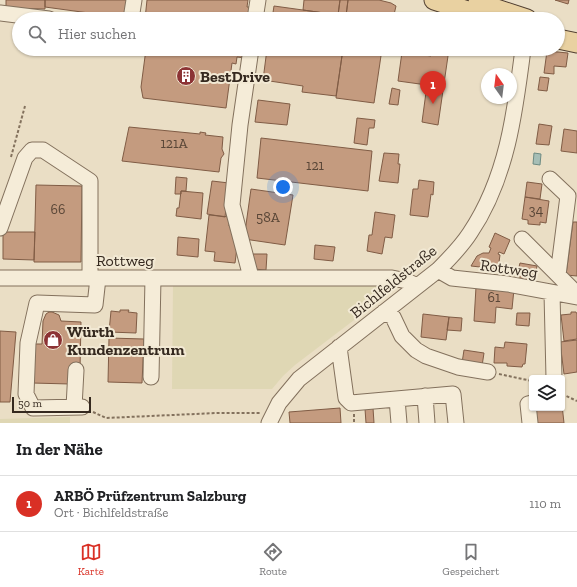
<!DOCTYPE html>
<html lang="de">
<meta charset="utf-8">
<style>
body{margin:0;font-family:"Zilla Slab",serif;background:#f2f2f2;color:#202124}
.controls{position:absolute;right:12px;bottom:12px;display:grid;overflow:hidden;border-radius:4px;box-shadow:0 1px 3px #0004}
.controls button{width:36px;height:36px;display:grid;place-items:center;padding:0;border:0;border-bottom:1px solid #e0e0e0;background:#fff;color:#202124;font:20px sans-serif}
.compass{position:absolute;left:481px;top:68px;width:36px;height:36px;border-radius:50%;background:#fff;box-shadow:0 1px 3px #0004;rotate:346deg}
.scale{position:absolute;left:12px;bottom:10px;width:79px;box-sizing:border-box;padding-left:4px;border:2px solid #35291f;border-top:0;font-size:11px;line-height:14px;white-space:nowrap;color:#35291f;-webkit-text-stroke:3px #f2e9d4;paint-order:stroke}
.you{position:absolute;left:283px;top:187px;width:14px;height:14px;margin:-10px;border:3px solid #fff;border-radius:50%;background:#1a73e8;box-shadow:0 0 0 6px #1a73e833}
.badge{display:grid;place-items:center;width:26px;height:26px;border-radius:50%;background:#d93025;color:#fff;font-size:13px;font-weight:700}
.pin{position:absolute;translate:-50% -33px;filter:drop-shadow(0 1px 2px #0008)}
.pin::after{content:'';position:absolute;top:21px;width:14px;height:12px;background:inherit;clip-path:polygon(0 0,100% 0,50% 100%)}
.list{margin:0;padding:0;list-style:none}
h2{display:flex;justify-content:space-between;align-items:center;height:52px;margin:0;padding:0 16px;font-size:17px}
h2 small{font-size:13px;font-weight:400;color:#757577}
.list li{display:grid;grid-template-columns:26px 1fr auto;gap:12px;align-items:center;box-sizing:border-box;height:56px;padding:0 16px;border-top:1px solid #e0e0e0}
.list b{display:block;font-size:15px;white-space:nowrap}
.list p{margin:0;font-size:13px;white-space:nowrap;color:#757577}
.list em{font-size:13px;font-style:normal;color:#757577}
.icon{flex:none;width:22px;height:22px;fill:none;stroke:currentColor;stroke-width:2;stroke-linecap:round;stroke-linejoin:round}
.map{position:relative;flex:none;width:577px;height:423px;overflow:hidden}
.search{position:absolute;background:#fff;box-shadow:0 1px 3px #0004;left:12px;right:12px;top:12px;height:44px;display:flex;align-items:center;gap:10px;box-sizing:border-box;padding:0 14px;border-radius:22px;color:#757577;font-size:15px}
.sheet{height:108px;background:#fff}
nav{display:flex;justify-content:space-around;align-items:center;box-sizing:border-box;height:56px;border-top:1px solid #e0e0e0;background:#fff;font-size:11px;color:#757577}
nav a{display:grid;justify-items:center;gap:2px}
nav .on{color:#d93025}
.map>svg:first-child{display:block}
.farmland{fill:#dfd7b4}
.water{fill:#a6beb6;stroke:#6e8b83}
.building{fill:#c49b7f;stroke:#805c45}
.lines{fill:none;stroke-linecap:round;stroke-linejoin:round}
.minor-casing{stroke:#83715d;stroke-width:17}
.major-casing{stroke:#513f31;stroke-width:21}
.path{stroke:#83715d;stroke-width:2;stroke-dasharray:3 2;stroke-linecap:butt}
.minor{stroke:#f5ecd8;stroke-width:15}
.major{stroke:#e9d1a1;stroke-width:19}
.labels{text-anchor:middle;stroke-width:4;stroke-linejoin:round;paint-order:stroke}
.number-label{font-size:14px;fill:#594637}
.poi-label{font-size:16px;font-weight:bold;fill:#35291f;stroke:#f2e9d4;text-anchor:start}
.street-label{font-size:16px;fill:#35291f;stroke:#f2e9d4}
</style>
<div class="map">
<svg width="577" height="423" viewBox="0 0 577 423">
<rect width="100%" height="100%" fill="#eadec5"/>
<path class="farmland" d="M380,282l3,16 -88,67 -12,11 -11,13h-100l1,-104z
M70,417v6h-70v-4z"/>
<path class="water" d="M534,153l7,1 -1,11 -7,-1z"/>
<path class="building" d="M6,0h39v9l-39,-1z
M45,0h85l-3,19h-16v-3l-66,-9z
M147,0h101l-1,7h4l-1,12h-105z
M304,0h36l-2,15 -35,-5z
M340,0h8l-2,16 -8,-1z
M348,0h31l12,3 5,3 -3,13h-46v-3h-1z
M555,0h14l-1,4z
M274,6l72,10h1v3h-75z
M146,49h101l-1,9 -9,-1 -1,7 -4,-1 -6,45 -83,-10 -2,-11z
M267,49h76l-7,47 -34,-4 1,-6 -40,-6z
M343,49h39l-8,54 -38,-5z
M432,49h17l-11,76 -16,-3 5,-37 -29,-4 4,-29 29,4z
M547,51l21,2 -2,14 -12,-1v8l-10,-1z
M540,77l9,1 -2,13 -9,-1z
M392,88l8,2 -2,15 -9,-1z
M258,100l32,4 -3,21 -32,-3z
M357,118l18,2 -1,8h-5l-2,17 -13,-2z
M539,124l13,2 -3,19 -13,-1z
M129,127l71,7v-2l6,1 -1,2 18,2 -1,12 2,5 -3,4 -2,14 -97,-11z
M564,129l13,2v22l-16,-2z
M261,138l111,13 -4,40 -111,-13z
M384,153l15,1 -1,10h2l-2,19 -19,-2z
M176,177l11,1 -1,13h-5v3h-6z
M419,180l15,2 -1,13 -2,-1 -3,23 -18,-2 3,-26h5z
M212,181l17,2 -4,34 -18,-3z
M527,182l15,2 -2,15 -15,-2z
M36,185l46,1 -1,76h-47z
M251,189l42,6 -8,50 -41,-6z
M181,191l22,2 -2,26 -25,-3 1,-8h2z
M525,197l24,4 -3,22 -6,-1v3l-12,-1v-4l-6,-1z
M375,212l20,3 -3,23 -7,-1 -3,17 -15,-3 2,-16h3z
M209,215l21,2 -1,9 7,1 2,13 -3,23 -21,-2 1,-9 -10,-1z
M573,222h4v54l-11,-1z
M3,232h32l-1,28 -31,-1z
M495,233l15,7 -6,14 -5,-2 -1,2 2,1 -2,14 -27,-3 6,-10 6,-3h6l2,-5 -2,-1z
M178,237l21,2 -1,18 -21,-2z
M315,245l20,2 -2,14 -19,-2z
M253,254h14l-1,16 -13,-1z
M520,263l17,3 -3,16 -14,-3v-3l-3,-1z
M476,287l38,2 -2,20 -16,-2 -1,16 -21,-2z
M120,310h9l-1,2 9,1 -1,20 -27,-1 2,-21 9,1z
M49,312h3l7,3 2,6 20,1 -1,47 -10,15 -38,-1v-39h10l1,-23 3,-7z
M571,312h5l1,2v25l-13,2 -3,-26 10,-1z
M517,313h13l-1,13 -13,-1z
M423,314l26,3 -3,23 -25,-3z
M449,317l13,1 -1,13 -14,-1z
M0,331l16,1 -6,70h-10z
M109,338l35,1 -2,44 -34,-1z
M577,340v32l-13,2 -4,-32z
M505,342l22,2 -2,20h-2l-1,3 -15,-1v-3h-13l1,-16 9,1z
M464,350l20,3 -2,13 -20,-3z
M562,405l2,18h-27l-2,-15h27z
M340,408l1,15h-51l-1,-11z
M373,408l1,15h-8l-1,-14z"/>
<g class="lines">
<defs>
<path id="minor" d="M0,13l49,6
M131,19l3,-19
M255,19l3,-19
M550,179l18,17 -10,79
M0,228l25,-70 7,-8h11l47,31v97
M522,239l55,55
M438,270l14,8 56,6 69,13
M251,277l-19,-72 8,-80 11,-76
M0,278h392l15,3 10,5
M552,293l2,85
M384,312l9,5 9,19 14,14 10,6 32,11 30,5
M339,347l7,51 5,5 102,-9 3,29
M151,377l2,-99
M425,396l2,27
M397,399l2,24
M74,407l2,-37
M82,407l-49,1 -7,-14 2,-51 9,-40 58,2 3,-27
M269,423l10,-20 20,-24 139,-109c11,-11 23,-23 32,-37 37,-55 45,-120 53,-184
M530,423l-2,-19 4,-1"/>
<path id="major" d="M434,0l58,19
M478,3l49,16
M558,39l19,4"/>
</defs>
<use href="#minor" class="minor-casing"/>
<use href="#major" class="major-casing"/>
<path class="path" d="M11,157l14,-51
M499,374l33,7
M562,394l15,7
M93,412l13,6 111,-5h44
M354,414v9"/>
<use href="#minor" class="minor"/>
<use href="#major" class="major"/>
</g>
<defs>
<symbol id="building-disc" viewBox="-11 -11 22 22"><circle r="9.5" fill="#8c3335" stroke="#f2e9d4"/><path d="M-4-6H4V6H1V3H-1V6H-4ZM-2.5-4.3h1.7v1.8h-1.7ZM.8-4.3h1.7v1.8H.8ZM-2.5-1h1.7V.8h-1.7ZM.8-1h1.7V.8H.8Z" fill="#fff"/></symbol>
<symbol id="shop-disc" viewBox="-11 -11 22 22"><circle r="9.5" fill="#8c3335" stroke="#f2e9d4"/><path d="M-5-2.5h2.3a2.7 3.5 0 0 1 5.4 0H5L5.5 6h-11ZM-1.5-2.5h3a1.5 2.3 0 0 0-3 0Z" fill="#fff"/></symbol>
</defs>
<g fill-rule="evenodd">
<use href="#building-disc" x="175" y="65" width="22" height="22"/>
<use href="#shop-disc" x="42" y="329" width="22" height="22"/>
</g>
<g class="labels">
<g class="number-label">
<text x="174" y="148">121A</text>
<text x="315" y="170">121</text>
<text x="58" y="214">66</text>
<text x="536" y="215">34</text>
<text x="268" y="222">58A</text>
<text x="494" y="302">61</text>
</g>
<g class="poi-label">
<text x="200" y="82">BestDrive</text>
<text x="67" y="337">Würth<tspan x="67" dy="18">Kundenzentrum</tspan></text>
</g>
<g class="street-label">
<text x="125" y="266">Rottweg</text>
<text transform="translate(509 268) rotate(8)" y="6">Rottweg</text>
<text transform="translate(393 281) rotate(-39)" y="6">Bichlfeldstraße</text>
</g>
</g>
</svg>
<div class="controls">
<button><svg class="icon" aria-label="layers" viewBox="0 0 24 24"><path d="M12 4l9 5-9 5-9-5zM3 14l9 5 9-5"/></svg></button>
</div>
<svg class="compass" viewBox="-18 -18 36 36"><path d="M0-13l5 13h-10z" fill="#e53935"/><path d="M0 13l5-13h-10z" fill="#757577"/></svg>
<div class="scale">50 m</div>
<div class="you"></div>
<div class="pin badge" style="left:433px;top:104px">1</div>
<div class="search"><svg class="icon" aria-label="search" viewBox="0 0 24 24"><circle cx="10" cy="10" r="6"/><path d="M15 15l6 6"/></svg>Hier suchen</div>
</div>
<section class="sheet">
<h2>In der Nähe<small></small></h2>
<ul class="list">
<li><span class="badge">1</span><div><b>ARBÖ Prüfzentrum Salzburg</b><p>Ort · Bichlfeldstraße</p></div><em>110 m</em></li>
</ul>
</section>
<nav>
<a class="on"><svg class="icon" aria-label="map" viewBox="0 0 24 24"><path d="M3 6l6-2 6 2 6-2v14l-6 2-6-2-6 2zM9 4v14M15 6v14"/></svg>Karte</a>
<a><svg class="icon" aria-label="directions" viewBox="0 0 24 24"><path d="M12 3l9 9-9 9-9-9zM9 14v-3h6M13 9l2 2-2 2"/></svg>Route</a>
<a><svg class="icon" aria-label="saved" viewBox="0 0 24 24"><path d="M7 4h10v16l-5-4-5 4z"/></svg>Gespeichert</a>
</nav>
